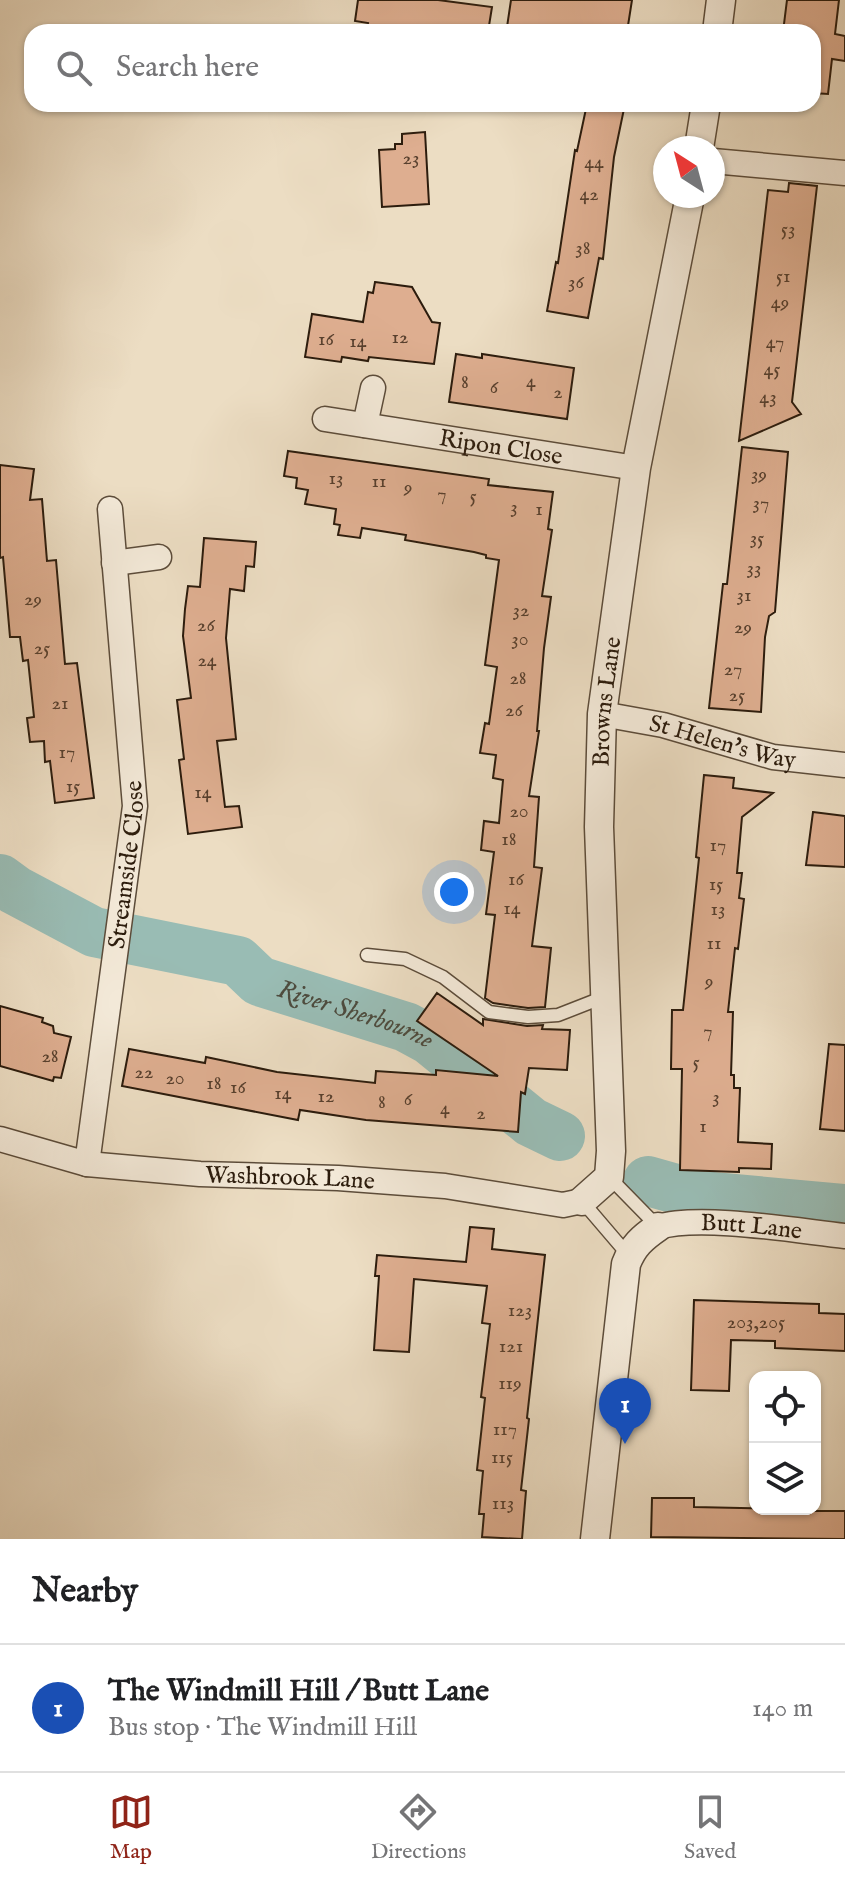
<!DOCTYPE html>
<meta charset="utf-8">
<style>
body{margin:0;font-family:"IM FELL English",serif;background:#f6f6f6;color:#202124}
.controls{position:absolute;right:24px;bottom:24px;display:grid;overflow:hidden;border-radius:16px;box-shadow:0 2px 6px #0004}
.controls button{width:72px;height:72px;display:grid;place-items:center;padding:0;border:0;border-bottom:2px solid #e0e0e0;background:#fff;color:#202124;font:40px sans-serif}
.compass{position:absolute;left:653px;top:136px;width:72px;height:72px;border-radius:50%;background:#fff;box-shadow:0 2px 6px #0004;rotate:324deg}
.you{position:absolute;left:454px;top:892px;width:28px;height:28px;margin:-20px;border:6px solid #fff;border-radius:50%;background:#1a73e8;box-shadow:0 0 0 12px #1a73e833}
.badge{display:grid;place-items:center;width:52px;height:52px;border-radius:50%;background:#8f2418;color:#fff;font-size:26px;font-weight:700}
.pin{position:absolute;translate:-50% -66px;filter:drop-shadow(0 2px 4px #0008)}
.pin::after{content:'';position:absolute;top:42px;width:28px;height:24px;background:inherit;clip-path:polygon(0 0,100% 0,50% 100%)}
.list{margin:0;padding:0;list-style:none}
h2{display:flex;justify-content:space-between;align-items:center;height:104px;margin:0;padding:0 32px;font-size:34px}
h2 small{font-size:26px;font-weight:400;color:#757577}
.list li{display:grid;grid-template-columns:52px 1fr auto;gap:24px;align-items:center;box-sizing:border-box;height:128px;padding:0 32px;border-top:2px solid #e0e0e0}
.list b{display:block;font-size:30px;white-space:nowrap}
.list p{margin:0;font-size:26px;white-space:nowrap;color:#757577}
.list em{font-size:26px;font-style:normal;color:#757577}
.icon{flex:none;width:44px;height:44px;fill:none;stroke:currentColor;stroke-width:2;stroke-linecap:round;stroke-linejoin:round}
.map{position:relative;flex:none;width:845px;height:1539px;overflow:hidden}
.search{position:absolute;background:#fff;box-shadow:0 2px 6px #0004;left:24px;right:24px;top:24px;height:88px;display:flex;align-items:center;gap:20px;box-sizing:border-box;padding:0 28px;border-radius:24px;color:#757577;font-size:30px}
.sheet{height:232px;background:#fff}
nav{display:flex;justify-content:space-around;align-items:center;box-sizing:border-box;height:112px;border-top:2px solid #e0e0e0;background:#fff;font-size:22px;color:#757577}
nav a{display:grid;justify-items:center;gap:4px}
nav .on{color:#8f2418}
.map>svg:first-child{display:block}
.lines{fill:none;stroke-linecap:round;stroke-linejoin:round}
.river{stroke:#99bcb4;stroke-width:50}
.building{fill:#deae90;stroke:#2c1c0d;stroke-width:2}
.service-casing{stroke:#5c4c3a;stroke-width:15}
.minor-casing{stroke:#5c4c3a;stroke-width:27}
.tertiary-casing{stroke:#5c4c3a;stroke-width:31}
.service{stroke:#f3e9d8;stroke-width:12}
.minor{stroke:#f3e9d8;stroke-width:24}
.tertiary{stroke:#f3e9d8;stroke-width:28}
.labels{text-anchor:middle;stroke-width:6;stroke-linejoin:round;paint-order:stroke}
.number-label{font-size:20px;fill:#58402e}
.street-label{font-size:24px;fill:#2c1c0d;stroke:#f3e9d8}
.water-label{font-size:26px;font-style:italic;fill:#4d4c3f;stroke:#f3e9d8}
</style>
<div class="map">
<svg width="845" height="1539" viewBox="0 0 845 1539">
<rect width="100%" height="100%" fill="#ecddc3"/>
<filter id="stains"><feTurbulence type="fractalNoise" baseFrequency=".0025" numOctaves="4"/><feColorMatrix values="0 0 0 0 .2 0 0 0 0 .09 0 0 0 0 .02 0 0 0 .5 -.17"/></filter>
<radialGradient id="worn" r=".72"><stop offset=".6" stop-color="#630" stop-opacity="0"/><stop offset="1" stop-color="#630" stop-opacity=".3"/></radialGradient>
<g class="lines">
<g class="river">
<path id="s1" d="M0,879l15,11 79,42 144,29 21,20 147,46 24,13 101,82 29,14"/>
<path d="M648,1181l53,15 144,13"/>
</g>
</g>
<path class="building" d="M358,0h80l54,7 -4,25h-122l2,-9 -13,-2z
M511,0h121l-5,32h-94l-26,-5z
M787,0h52l-4,34 10,2v25l-13,-2 -4,35 -15,-1v-61h-30z
M587,104h38l-11,53 -11,102 -4,-1 -11,60 -41,-7 9,-49 2,1 17,-113 2,1z
M425,132l4,72 -47,3 -3,-57 16,-1v-5h7v-10z
M789,183l28,3 -25,216 9,12 -62,27 29,-251 20,2z
M375,282l37,5 20,35 8,1 -6,41 -65,-7 -1,4 -26,-4 -1,5 -36,-5 7,-43 51,8 5,-30 5,1z
M456,354l26,4v-4l92,14 -7,51 -118,-17z
M742,447l46,5 -13,160 -6,4 -4,21 -4,75 -52,-4 14,-124h4z
M288,451l201,28 -1,6 65,7 -5,37 4,1 -10,66 9,1 -7,51 -7,83h2l-10,65 10,1 -5,70 8,1 -10,78 19,2 -6,59 -17,1 -35,-5 -8,-5 10,-83 -9,-1 8,-62 -13,-2 3,-29 15,2 4,-43 -10,-2 3,-23 -16,-2 5,-30 4,1 8,-57 -12,-2 14,-105 -13,-2v-3l-12,-3 -69,-12 1,-5 -44,-7 -2,10 -22,-3 2,-10 -6,-1 2,-15 -31,-5 3,-14 -12,-2 1,-10 -13,-2z
M0,465l34,4 -4,31 12,-1 5,62 9,-1 9,104 12,-1 17,135 -39,5 -5,-42 -5,1 -1,-21 -14,1 -3,-24 7,-1 -6,-57 -5,1 -3,-24h-10l-7,-80 -3,1z
M204,538l52,4 -2,25 -8,-1 -2,25 -14,-2 -4,49 10,101 -19,2 8,66 14,-1 3,21 -54,7 -9,-74 5,-1 -7,-59 14,-2 -8,-62 2,-27 3,-23 12,1z
M704,775l30,3 -1,10 40,5 -31,24 -5,56h5l-3,25 5,1 -6,50 -3,-1 -7,64h5l-2,63h3v13h6l-2,54 34,2 -1,25 -32,-1v4l-59,-2 2,-101h-11l1,-59h11l16,-152 -3,-1z
M813,812l32,4v51l-39,-2z
M437,993l46,32v-6l44,7 16,-1 -1,4 28,1 -3,40 -38,-2 -4,26 -4,-2 -3,40 -152,-12 -66,-10 -2,10 -176,-34 7,-37 76,14 1,-6 71,15 98,11 1,-12 60,4v-5l62,6 -81,-55z
M0,1006l43,12 -1,4 11,4 1,7 17,4 -10,41 -7,-1 -1,4 -53,-15z
M829,1044l16,1v86l-25,-2z
M470,1227l24,2 -2,20 53,6 -18,163 2,1 -8,71 5,1 -4,48 -40,-2 2,-23h-5l4,-43 -6,-1 8,-72 -4,-1 9,-73 -8,-1 5,-37 -73,-7 -5,73 -35,-2 5,-74h-4l2,-21 89,7z
M694,1300l125,4v9l26,1v37l-70,-3v-7l-44,-1 -2,51 -38,-1z
M652,1498h42v9l100,2v2h51v28l-194,-2z"/>
<g class="lines">
<defs>
<path id="service" d="M367,955l38,4 38,18 46,35 39,5 30,-2 46,-18
M609,1177l48,49
M582,1201l47,55"/>
<g id="minor">
<path d="M713,161l132,12"/>
<path id="s2" d="M325,419l311,49"/>
<path d="M365,425l8,-37"/>
<path d="M114,563l45,-6"/>
<path id="s3" d="M602,714l61,11 110,32 72,8"/>
<path id="s4" d="M0,1139l87,25 113,10 138,4 107,8 118,19 19,-4"/>
<path id="s5" d="M87,1164l48,-358 -25,-297"/>
<path id="s6" d="M658,1227c42,-13 140,4 187,9"/>
</g>
<g id="tertiary">
<path d="M717,32l4,-32"/>
<path d="M699,148l7,-44"/>
<path id="s7" d="M582,1201l27,-24 2,-26 -12,-324 3,-113 34,-246 54,-272"/>
<path d="M595,1539l31,-275c7,-18 16,-26 32,-37"/>
</g>
</defs>
<use href="#service" class="service-casing"/>
<use href="#minor" class="minor-casing"/>
<use href="#tertiary" class="tertiary-casing"/>
<use href="#service" class="service"/>
<use href="#minor" class="minor"/>
<use href="#tertiary" class="tertiary"/>
</g>
<g class="labels">
<g class="number-label">
<text x="411" y="164">23</text>
<text x="594" y="168">44</text>
<text x="589" y="200">42</text>
<text x="788" y="235">53</text>
<text x="583" y="254">38</text>
<text x="783" y="282">51</text>
<text x="576" y="288">36</text>
<text x="780" y="308">49</text>
<text x="400" y="343">12</text>
<text x="326" y="345">16</text>
<text x="358" y="347">14</text>
<text x="775" y="348">47</text>
<text x="772" y="375">45</text>
<text x="531" y="387">4</text>
<text x="465" y="388">8</text>
<text x="494" y="393">6</text>
<text x="558" y="398">2</text>
<text x="768" y="403">43</text>
<text x="759" y="480">39</text>
<text x="336" y="484">13</text>
<text x="379" y="487">11</text>
<text x="408" y="493">9</text>
<text x="442" y="500">7</text>
<text x="473" y="502">5</text>
<text x="761" y="509">37</text>
<text x="514" y="513">3</text>
<text x="539" y="515">1</text>
<text x="757" y="544">35</text>
<text x="754" y="574">33</text>
<text x="744" y="601">31</text>
<text x="33" y="605">29</text>
<text x="521" y="616">32</text>
<text x="206" y="631">26</text>
<text x="743" y="633">29</text>
<text x="520" y="645">30</text>
<text x="42" y="654">25</text>
<text x="207" y="666">24</text>
<text x="733" y="675">27</text>
<text x="518" y="684">28</text>
<text x="737" y="701">25</text>
<text x="60" y="709">21</text>
<text x="514" y="716">26</text>
<text x="67" y="758">17</text>
<text x="73" y="792">15</text>
<text x="203" y="798">14</text>
<text x="519" y="817">20</text>
<text x="509" y="845">18</text>
<text x="718" y="851">17</text>
<text x="516" y="885">16</text>
<text x="716" y="890">15</text>
<text x="512" y="914">14</text>
<text x="718" y="915">13</text>
<text x="714" y="949">11</text>
<text x="709" y="987">9</text>
<text x="708" y="1037">7</text>
<text x="50" y="1062">28</text>
<text x="696" y="1068">5</text>
<text x="144" y="1078">22</text>
<text x="175" y="1084">20</text>
<text x="214" y="1089">18</text>
<text x="238" y="1093">16</text>
<text x="283" y="1099">14</text>
<text x="326" y="1102">12</text>
<text x="716" y="1103">3</text>
<text x="408" y="1105">6</text>
<text x="382" y="1108">8</text>
<text x="445" y="1114">4</text>
<text x="481" y="1119">2</text>
<text x="703" y="1132">1</text>
<text x="520" y="1316">123</text>
<text x="756" y="1328">203,205</text>
<text x="511" y="1352">121</text>
<text x="510" y="1389">119</text>
<text x="505" y="1435">117</text>
<text x="502" y="1463">115</text>
<text x="503" y="1509">113</text>
</g>
<g class="street-label">
<text dy="8" stroke="none"><textPath href="#s2" startOffset="178">Ripon Close</textPath></text>
<text dy="8" stroke="none"><textPath href="#s7" startOffset="512">Browns Lane</textPath></text>
<text dy="8" stroke="none"><textPath href="#s3" startOffset="124">St Helen's Way</textPath></text>
<text dy="8" stroke="none"><textPath href="#s5" startOffset="302">Streamside Close</textPath></text>
<text dy="8" stroke="none"><textPath href="#s4" startOffset="294">Washbrook Lane</textPath></text>
<text dy="8" stroke="none"><textPath href="#s6" startOffset="94">Butt Lane</textPath></text>
</g>
<g class="water-label">
<text dy="9" stroke="none"><textPath href="#s1" startOffset="386">River Sherbourne</textPath></text>
</g>
</g>
<rect width="100%" height="100%" filter="url(#stains)"/>
<rect width="100%" height="100%" fill="url(#worn)"/>
</svg>
<div class="controls">
<button><svg class="icon" aria-label="locate" viewBox="0 0 24 24"><circle cx="12" cy="12" r="6"/><path d="M12 2v4M12 18v4M2 12h4M18 12h4"/></svg></button>
<button><svg class="icon" aria-label="layers" viewBox="0 0 24 24"><path d="M12 4l9 5-9 5-9-5zM3 14l9 5 9-5"/></svg></button>
</div>
<svg class="compass" viewBox="-18 -18 36 36"><path d="M0-13l5 13h-10z" fill="#e53935"/><path d="M0 13l5-13h-10z" fill="#757577"/></svg>
<div class="you"></div>
<div class="pin badge" style="left:625px;top:1444px;background:#1a4fb4">1</div>
<div class="search"><svg class="icon" aria-label="search" viewBox="0 0 24 24"><circle cx="10" cy="10" r="6"/><path d="M15 15l6 6"/></svg>Search here</div>
</div>
<section class="sheet">
<h2>Nearby<small></small></h2>
<ul class="list">
<li><span class="badge" style="background:#1a4fb4">1</span><div><b>The Windmill Hill / Butt Lane</b><p>Bus stop · The Windmill Hill</p></div><em>140 m</em></li>
</ul>
</section>
<nav>
<a class="on"><svg class="icon" aria-label="map" viewBox="0 0 24 24"><path d="M3 6l6-2 6 2 6-2v14l-6 2-6-2-6 2zM9 4v14M15 6v14"/></svg>Map</a>
<a><svg class="icon" aria-label="directions" viewBox="0 0 24 24"><path d="M12 3l9 9-9 9-9-9zM9 14v-3h6M13 9l2 2-2 2"/></svg>Directions</a>
<a><svg class="icon" aria-label="saved" viewBox="0 0 24 24"><path d="M7 4h10v16l-5-4-5 4z"/></svg>Saved</a>
</nav>
